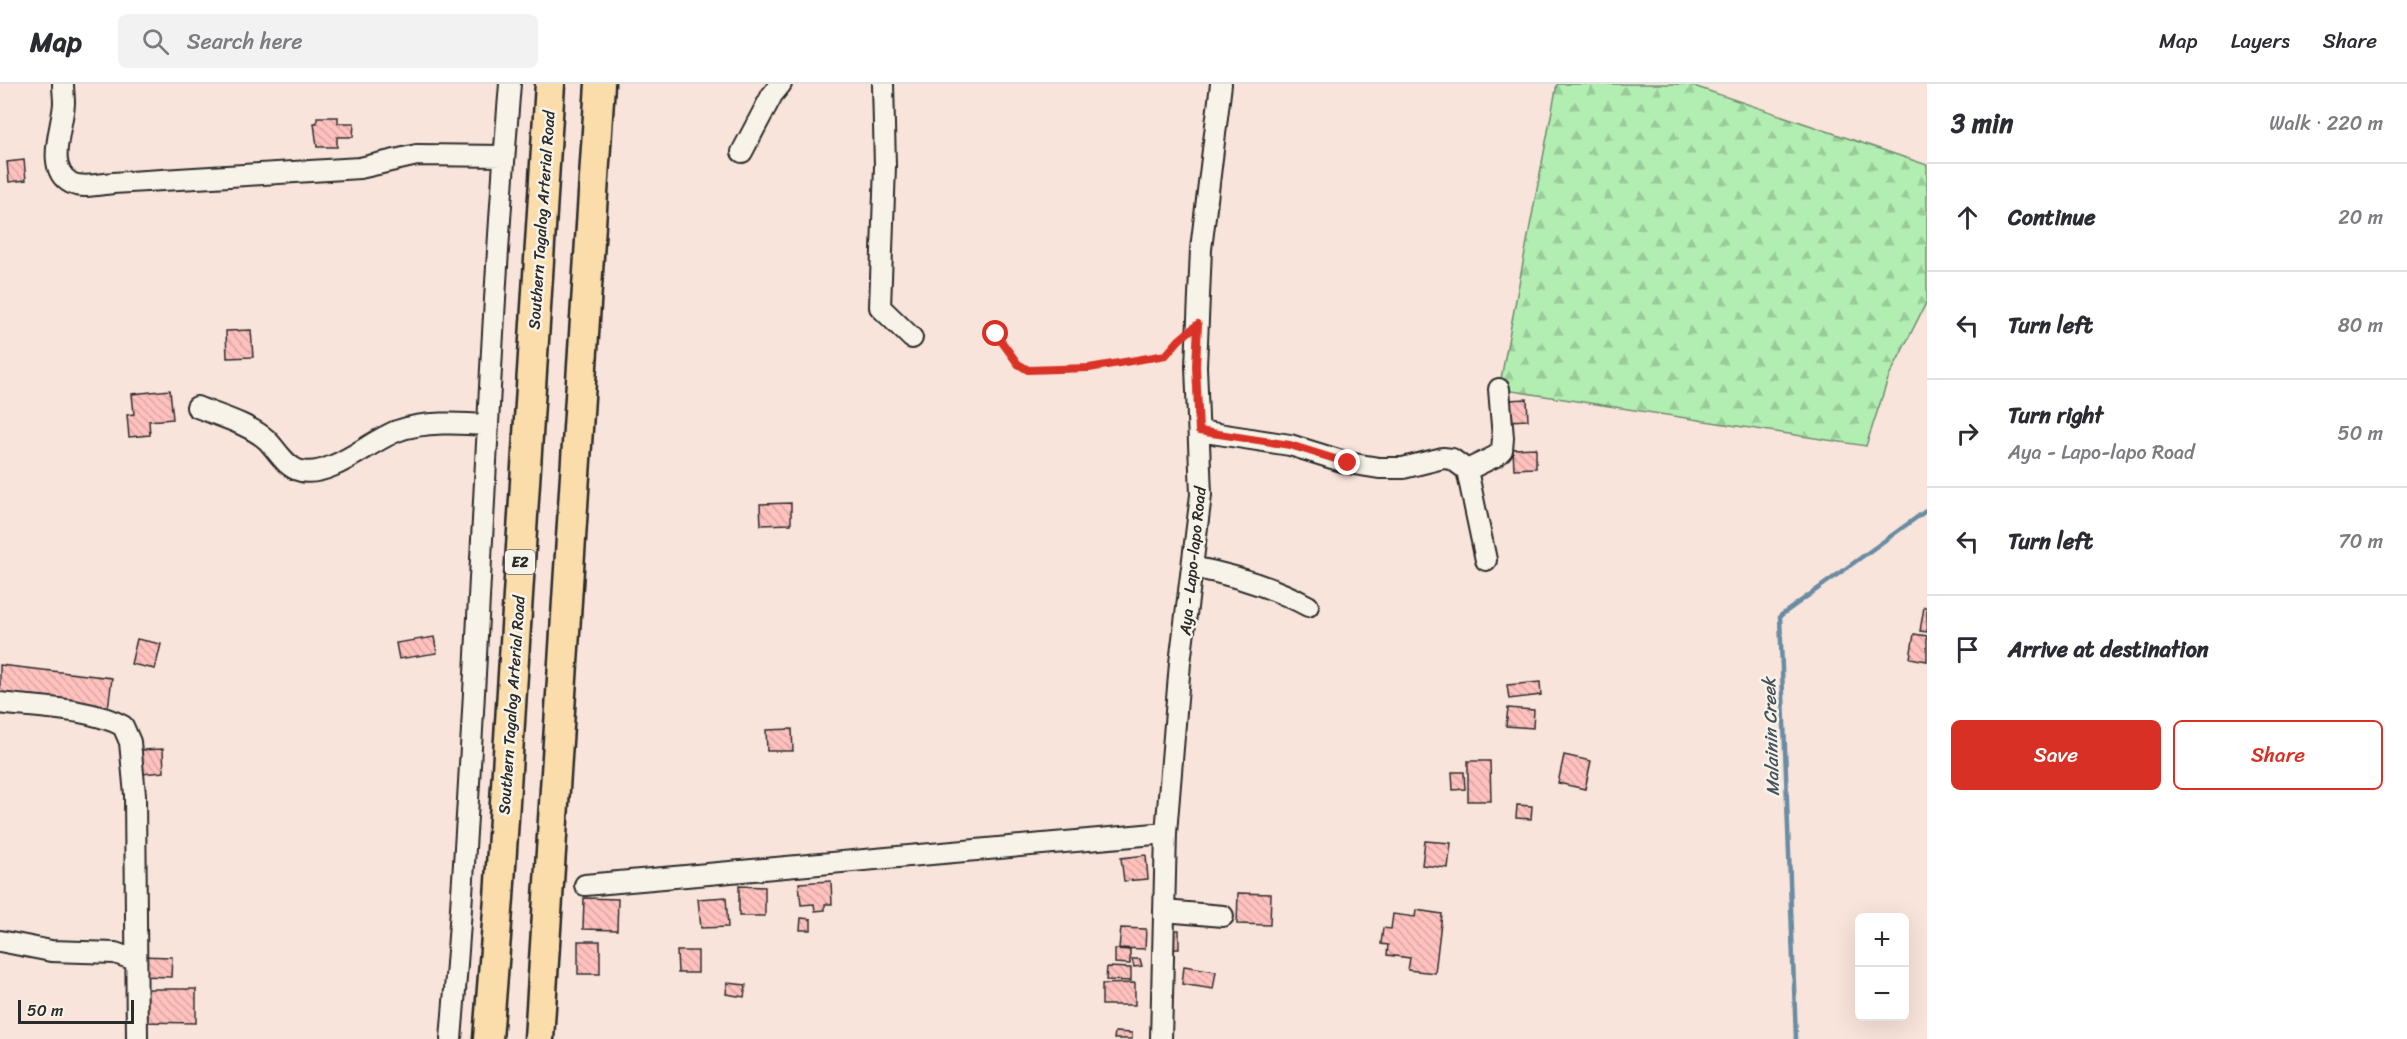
<!DOCTYPE html>
<meta charset="utf-8">
<style>
body{margin:0;font-family:Sriracha,sans-serif;background:#f2f2f3;color:#2b2b33}
.controls{position:absolute;right:18px;bottom:18px;display:grid;overflow:hidden;border-radius:9px;box-shadow:0 6px 24px #0002}
.controls button{width:54px;height:54px;display:grid;place-items:center;padding:0;border:0;border-bottom:2px solid #e1e1e2;background:#fff;color:#2b2b33;font:30px sans-serif}
.scale{position:absolute;left:18px;bottom:15px;width:116px;box-sizing:border-box;padding-left:6px;border:3px solid #2b2b2b;border-top:0;font-size:16px;line-height:21px;white-space:nowrap;color:#2b2b2b;-webkit-text-stroke:4px #f7f3e8;paint-order:stroke}
.stop{position:absolute;width:18px;height:18px;margin:-14px;border:4px solid #d93025;border-radius:50%;background:#fff}
.stop.end{background:#d93025;border-color:#fff;box-shadow:0 2px 6px #0008}
.list{margin:0;padding:0;list-style:none}
h2{display:flex;justify-content:space-between;align-items:center;height:78px;margin:0;padding:0 24px;font-size:26px}
h2 small{font-size:20px;font-weight:400;color:#7c7c81}
.list li{display:grid;grid-template-columns:39px 1fr auto;gap:18px;align-items:center;box-sizing:border-box;height:108px;padding:0 24px;border-top:2px solid #e1e1e2}
.list b{display:block;font-size:22px;white-space:nowrap}
.list p{margin:0;font-size:20px;white-space:nowrap;color:#7c7c81}
.list em{font-size:20px;font-style:normal;color:#7c7c81}
.actions{display:flex;gap:12px;padding:18px 24px}
.actions a{flex:1;padding:14px 0;border:2px solid #d93025;border-radius:9px;text-align:center;font-size:21px;color:#d93025}
.actions .main{background:#d93025;color:#fff}
.icon{flex:none;width:33px;height:33px;fill:none;stroke:currentColor;stroke-width:2;stroke-linecap:round;stroke-linejoin:round}
.map{position:relative;flex:none;width:1927px;height:955px;overflow:hidden}
header{display:flex;align-items:center;gap:36px;box-sizing:border-box;height:84px;padding:0 30px;background:#fff;border-bottom:2px solid #e1e1e2}
header strong{font-size:28px}
nav{display:flex;gap:33px;margin-inline-start:auto;font-size:21px}
.search{width:420px;height:54px;background:#f2f2f3;display:flex;align-items:center;gap:15px;box-sizing:border-box;padding:0 21px;border-radius:9px;color:#7c7c81;font-size:22px}
main{display:flex}
aside{flex:1;background:#fff}
.map>svg:first-child{display:block}
.forest{fill:url(#forest-firs);stroke:#6e8c6e;stroke-width:1.5}
.lines{fill:none;stroke-linecap:round;stroke-linejoin:round}
.stream{stroke:#698ca3;stroke-width:4.5}
.building{fill:url(#building-back-hatch);stroke:#2b2b2b;stroke-width:1.5}
.minor-casing{stroke:#2b2b2b;stroke-width:24}
.highway-casing{stroke:#2b2b2b;stroke-width:33}
.path{stroke:#2b2b2b;stroke-width:3;stroke-dasharray:6 4.5;stroke-linecap:butt}
.minor{stroke:#f7f3e8;stroke-width:20}
.highway{stroke:#faddab;stroke-width:28}
.route{stroke:#d93025;stroke-width:8}
.labels{text-anchor:middle;stroke-width:5;stroke-linejoin:round;paint-order:stroke}
.shield{fill:#f7f3e8;stroke:#686764;stroke-width:1.5}
.shield-label{font-size:15px;font-weight:bold;fill:#2b2b2b}
.street-label{font-size:16px;fill:#2b2b2b;stroke:#f7f3e8}
.water-label{font-size:18px;font-style:italic;fill:#45535d;stroke:#f7f3e8}
</style>
<header>
<strong>Map</strong>
<div class="search"><svg class="icon" aria-label="search" viewBox="0 0 24 24"><circle cx="10" cy="10" r="6"/><path d="M15 15l6 6"/></svg>Search here</div>
<nav><a>Map</a><a>Layers</a><a>Share</a></nav>
</header>
<main>
<div class="map">
<svg width="1927" height="955" viewBox="0 0 1927 955">
<defs>
<pattern id="forest-firs" width="22" height="20" patternUnits="userSpaceOnUse" patternTransform="scale(1.5)"><rect width="22" height="20" fill="#b2edb2"/><path d="M5 1l3.5 6h-7zM16 11l3.5 6h-7z" fill="#99cb99"/></pattern>
<pattern id="building-back-hatch" width="6" height="6" patternUnits="userSpaceOnUse" patternTransform="scale(1.5)"><rect width="6" height="6" fill="#fec1be"/><path d="M-1 5l2 2M0 0l6 6M5-1l2 2" fill="none" stroke="#daa6a3"/></pattern>
</defs>
<rect width="100%" height="100%" fill="#f9e4db"/>
<filter id="ink" filterUnits="userSpaceOnUse"><feTurbulence type="fractalNoise" baseFrequency=".0167" numOctaves="2"/><feDisplacementMap in="SourceGraphic" scale="12" xChannelSelector="R" yChannelSelector="G"/><feConvolveMatrix kernelMatrix="1 2 1 2 8 2 1 2 1" color-interpolation-filters="sRGB"/></filter>
<g filter="url(#ink)">
<path class="forest" d="M1557,0h131l239,81v136l-39,78 -22,67 -367,-57z"/>
<g class="lines">
<path class="stream" d="M1796,955l-16,-423 147,-106"/>
</g>
<path class="building" d="M317,33h21v6h16l-1,14h-16v10h-20l-3,-24h3z
M24,76l2,20 -17,2 -2,-20z
M251,246l2,27 -26,1 -1,-27z
M170,306l3,29 -24,2 1,14 -21,2 -2,-22 7,-1 -2,-20z
M1527,315l1,21 -20,1v-21z
M1536,364v20l-22,1 -1,-20z
M791,419v21l-30,1 -1,-21z
M1924,523h3v25l-7,-1z
M1914,550l13,2v25l-17,-3z
M434,553l3,16 -38,6 -3,-16z
M137,555l24,5 -6,25 -24,-5z
M0,581l112,13 -4,31 -108,-12z
M1540,598l1,13 -32,4 -2,-14z
M1508,624l26,2 -1,18 -27,-2z
M792,645l1,22h-26l-1,-21z
M163,665l1,23 -22,2 -1,-24z
M1564,671l27,6 -6,28 -27,-6z
M1468,677h22l1,40h-23z
M1452,688h12l1,17 -12,1z
M1517,721l15,1 -1,13 -15,-1z
M1425,757l26,2 -3,25 -26,-3z
M1146,771l2,24 -24,2 -3,-23z
M831,797l1,23h-7v6l-10,1 -1,-7 -13,1 -2,-22z
M739,802l26,1v29h-26z
M1238,809l33,1 -1,31 -33,-1z
M726,813l2,30 -27,1 -3,-29z
M584,814l34,1 -1,31 -34,-1z
M1416,826l26,4 -7,59 -27,-3 2,-12 -23,-3 1,-10 -7,-1 2,-16 8,1 2,-15 22,3z
M801,834l10,1v11h-11z
M1121,844l25,1 -1,20 -26,-1z
M1165,846h14v19h-14z
M578,857h22v33h-22z
M1115,865l15,1v14l-15,-1z
M677,867h21v22h-20z
M138,872l34,1 -1,20 -33,-1z
M1132,875h8l2,7 -8,1z
M1184,882l32,5 -3,18 -31,-5z
M1107,883l24,1v13l-25,-1z
M727,899l19,2 -2,12 -18,-3z
M1135,899v22h-33v-21z
M140,905h56v34l-56,-1z
M1115,948l17,1v6h-18z"/>
<g class="lines">
<defs>
<path id="minor" d="M63,0c0,6 1,13 1,19 -1,24 -20,65 7,80 12,6 30,1 42,0l247,-15 57,-13 87,1
M883,0l2,82 -5,141 32,31
M742,68l30,-57 9,-11
M197,323c22,9 52,17 70,33 10,10 19,28 34,31 29,7 69,-30 96,-40 26,-10 64,-8 91,-6
M1199,347l91,14 58,18 31,5h24l40,-10 9,1 15,11 19,90
M1467,386l29,-14 6,-6 1,-12 -4,-49
M1192,483c42,8 79,19 116,39
M0,619c38,5 90,5 123,23l7,16 5,53 2,244
M585,801l581,-52
M1164,827l59,5
M0,857l51,10 64,2 20,7
M451,955c27,-318 33,-637 59,-955
M1161,955l5,-206 14,-170 21,-168 -5,-129 5,-117 20,-165"/>
<path id="highway" d="M488,955l11,-141 51,-814
M539,955l61,-955"/>
</defs>
<use href="#minor" class="minor-casing"/>
<use href="#highway" class="highway-casing"/>
<path class="path" d="M996,250c8,9 14,22 22,30 17,16 113,-2 138,-6l10,-3 15,-16"/>
<use href="#minor" class="minor"/>
<use href="#highway" class="highway"/>
</g>
</g>
<g class="lines" filter="url(#ink)">
<path class="route" d="M996,250l22,30 10,6 61,-2 77,-13 13,-15 19,-16 -2,42 3,65 91,14 58,18"/>
</g>
<g class="labels">
<rect class="shield" x="505" y="466" width="30" height="24" rx="4.5"/>
<g class="shield-label">
<text x="520" y="483">E2</text>
</g>
<g class="street-label">
<text transform="translate(541 136) rotate(-86)" y="6">Southern Tagalog Arterial Road</text>
<text transform="translate(1192 477) rotate(-84)" y="6">Aya - Lapo-lapo Road</text>
<text transform="translate(511 621) rotate(-86)" y="6">Southern Tagalog Arterial Road</text>
</g>
<g class="water-label">
<text transform="translate(1771 653) rotate(-92)" y="6">Malainin Creek</text>
</g>
</g>
</svg>
<div class="controls">
<button>+</button>
<button>−</button>
</div>
<div class="scale">50 m</div>
<div class="stop" style="left:996px;top:250px"></div>
<div class="stop end" style="left:1348px;top:379px"></div>
</div>
<aside>
<h2>3 min<small>Walk · 220 m</small></h2>
<ul class="list">
<li><svg class="icon" aria-label="ahead" viewBox="0 0 24 24"><path d="M12 20V5M6 11l6-6 6 6"/></svg><div><b>Continue</b></div><em>20 m</em></li>
<li><svg class="icon" aria-label="left" viewBox="0 0 24 24"><path d="M17 20v-9H6M10 6l-5 5 5 5"/></svg><div><b>Turn left</b></div><em>80 m</em></li>
<li><svg class="icon" aria-label="right" viewBox="0 0 24 24"><path d="M7 20v-9h11M14 6l5 5-5 5"/></svg><div><b>Turn right</b><p>Aya - Lapo-lapo Road</p></div><em>50 m</em></li>
<li><svg class="icon" aria-label="left" viewBox="0 0 24 24"><path d="M17 20v-9H6M10 6l-5 5 5 5"/></svg><div><b>Turn left</b></div><em>70 m</em></li>
<li><svg class="icon" aria-label="arrive" viewBox="0 0 24 24"><path d="M6 21V4h12l-3 4 3 4H6"/></svg><div><b>Arrive at destination</b></div></li>
</ul>
<div class="actions"><a class="main">Save</a><a>Share</a></div>
</aside>
</main>
